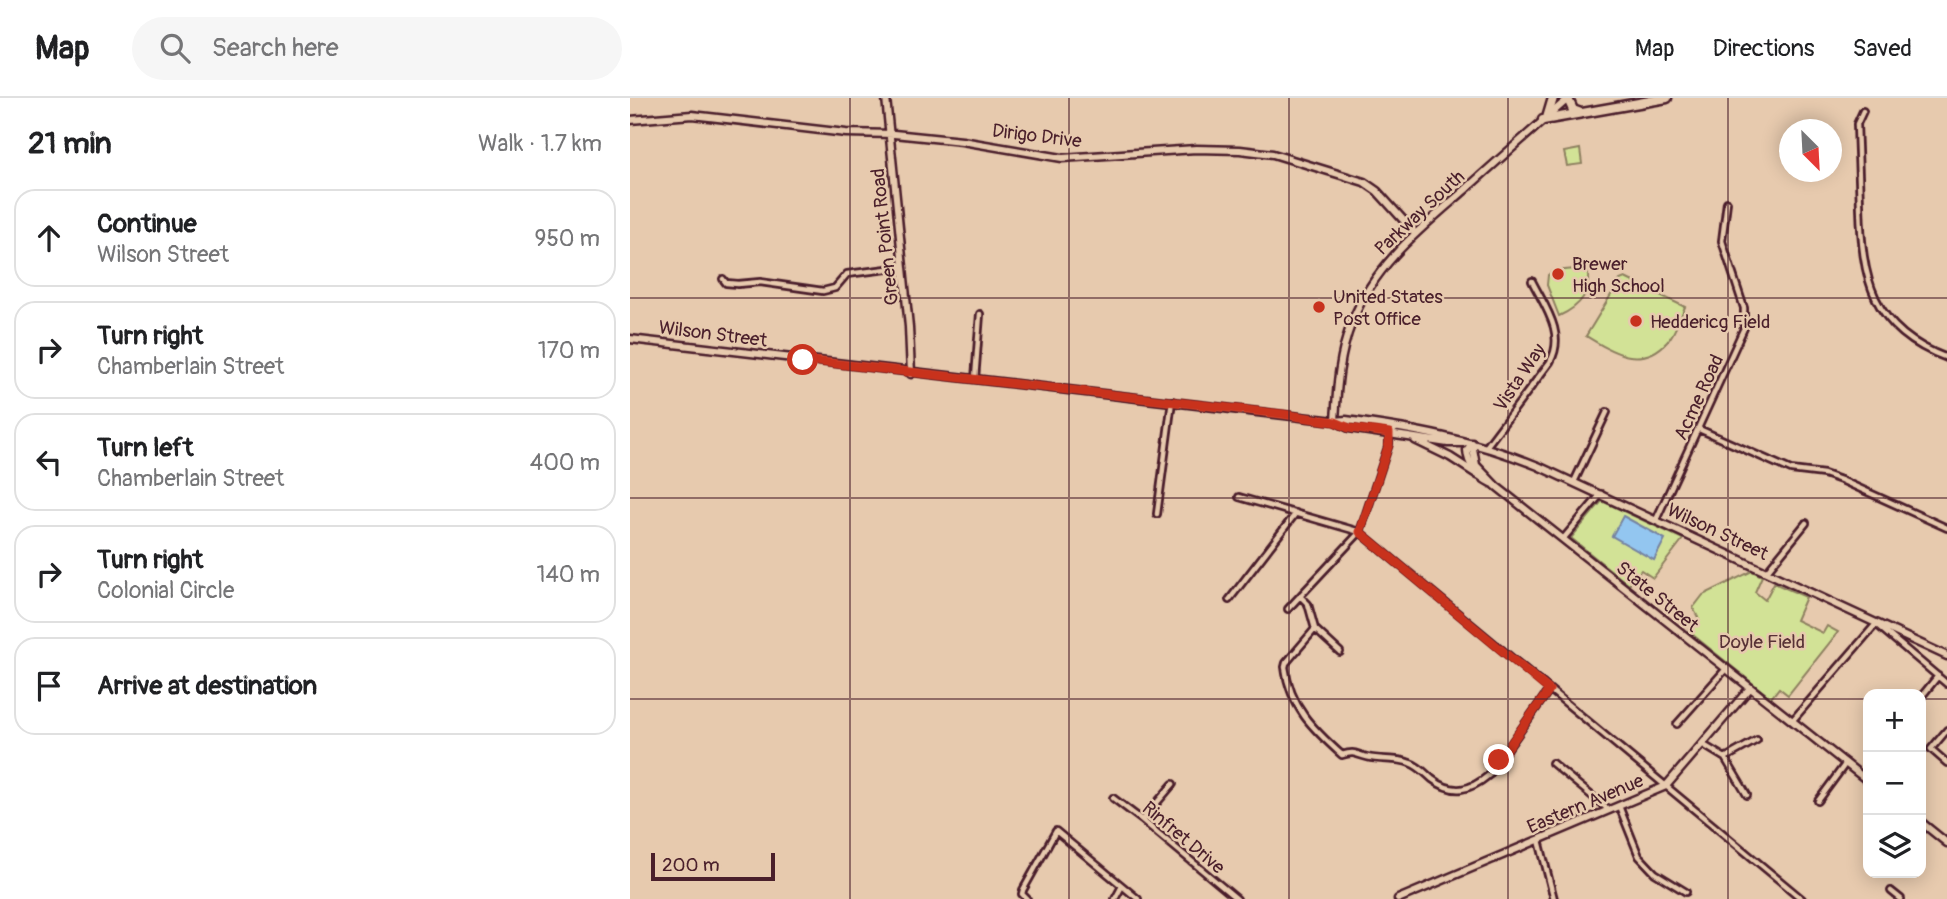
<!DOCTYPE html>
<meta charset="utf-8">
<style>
body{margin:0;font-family:Pangolin,sans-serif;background:#f6f6f6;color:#202124}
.controls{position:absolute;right:21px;bottom:21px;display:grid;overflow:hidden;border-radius:14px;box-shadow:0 4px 18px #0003}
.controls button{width:63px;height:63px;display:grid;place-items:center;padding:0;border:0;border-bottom:2px solid #e0e0e0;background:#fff;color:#202124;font:35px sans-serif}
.compass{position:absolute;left:1149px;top:21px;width:63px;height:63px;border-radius:50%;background:#fff;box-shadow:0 4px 18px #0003;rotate:156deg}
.scale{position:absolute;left:21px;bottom:18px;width:124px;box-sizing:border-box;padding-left:7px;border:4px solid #4a1f2b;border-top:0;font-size:19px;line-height:24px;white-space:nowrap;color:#4a1f2b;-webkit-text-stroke:5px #e7caae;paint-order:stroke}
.stop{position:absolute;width:21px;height:21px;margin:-16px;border:5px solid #c8321e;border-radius:50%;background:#fff}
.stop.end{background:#c8321e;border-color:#fff;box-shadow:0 2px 7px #0008}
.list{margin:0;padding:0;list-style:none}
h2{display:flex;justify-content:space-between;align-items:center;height:91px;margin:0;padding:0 28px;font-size:30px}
h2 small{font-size:23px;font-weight:400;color:#757577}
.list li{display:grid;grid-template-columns:46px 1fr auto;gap:21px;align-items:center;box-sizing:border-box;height:98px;margin:0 14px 14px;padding:0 14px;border:2px solid #e0e0e0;border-radius:21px}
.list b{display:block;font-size:26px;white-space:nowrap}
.list p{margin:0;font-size:23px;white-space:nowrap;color:#757577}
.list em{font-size:23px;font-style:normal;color:#757577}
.icon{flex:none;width:38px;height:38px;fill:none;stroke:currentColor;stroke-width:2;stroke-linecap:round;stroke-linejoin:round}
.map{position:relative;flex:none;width:1317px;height:801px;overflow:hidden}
header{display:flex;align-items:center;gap:42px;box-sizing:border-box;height:98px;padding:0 35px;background:#fff;border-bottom:2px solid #e0e0e0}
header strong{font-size:33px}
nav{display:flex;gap:38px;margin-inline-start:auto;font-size:24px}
.search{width:490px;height:63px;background:#f6f6f6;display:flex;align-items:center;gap:18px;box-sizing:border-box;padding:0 24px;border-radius:38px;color:#757577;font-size:26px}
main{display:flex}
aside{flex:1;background:#fff}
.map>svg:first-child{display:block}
.green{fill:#d2e296;stroke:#8e8060;stroke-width:2}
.water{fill:#93c6f0;stroke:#7683a1;stroke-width:2}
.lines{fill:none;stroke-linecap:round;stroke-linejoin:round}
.street-casing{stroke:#4a1f2b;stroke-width:10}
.secondary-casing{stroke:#4a1f2b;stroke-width:11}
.primary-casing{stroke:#4a1f2b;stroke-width:11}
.highway-casing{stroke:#4a1f2b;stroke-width:13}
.street{stroke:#e7caae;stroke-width:4.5}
.secondary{stroke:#e7caae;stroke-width:6}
.primary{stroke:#e7caae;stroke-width:6}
.highway{stroke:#e7caae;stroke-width:8}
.route{stroke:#c8321e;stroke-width:9}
.grid{fill:none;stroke:#4a1f2b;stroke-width:2;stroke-opacity:0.55}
.poi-dot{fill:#c8321e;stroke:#e7caae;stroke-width:2.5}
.labels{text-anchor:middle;stroke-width:5;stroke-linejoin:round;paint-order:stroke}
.street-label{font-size:19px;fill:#4a1f2b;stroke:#e7caae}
.poi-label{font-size:19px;fill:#4a1f2b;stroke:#e7caae;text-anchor:start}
.park-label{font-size:19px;fill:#583236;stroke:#e7caae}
</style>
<header>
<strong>Map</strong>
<div class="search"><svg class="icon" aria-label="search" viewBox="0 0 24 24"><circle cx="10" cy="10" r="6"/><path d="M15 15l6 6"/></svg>Search here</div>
<nav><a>Map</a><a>Directions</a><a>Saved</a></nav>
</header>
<main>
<aside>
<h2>21 min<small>Walk · 1.7 km</small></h2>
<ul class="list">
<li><svg class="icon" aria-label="ahead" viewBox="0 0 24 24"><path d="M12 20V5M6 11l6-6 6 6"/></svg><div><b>Continue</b><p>Wilson Street</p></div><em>950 m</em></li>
<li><svg class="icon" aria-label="right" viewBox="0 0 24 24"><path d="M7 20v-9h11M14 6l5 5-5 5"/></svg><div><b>Turn right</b><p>Chamberlain Street</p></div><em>170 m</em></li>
<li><svg class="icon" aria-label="left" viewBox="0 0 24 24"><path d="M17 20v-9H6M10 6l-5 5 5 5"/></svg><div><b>Turn left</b><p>Chamberlain Street</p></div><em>400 m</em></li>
<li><svg class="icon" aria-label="right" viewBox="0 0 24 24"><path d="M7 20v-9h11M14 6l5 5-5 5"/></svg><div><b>Turn right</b><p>Colonial Circle</p></div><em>140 m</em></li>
<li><svg class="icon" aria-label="arrive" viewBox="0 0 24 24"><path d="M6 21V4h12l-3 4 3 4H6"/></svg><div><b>Arrive at destination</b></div></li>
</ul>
</aside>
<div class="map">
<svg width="1317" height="801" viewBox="0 0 1317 801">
<rect width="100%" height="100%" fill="#e7caae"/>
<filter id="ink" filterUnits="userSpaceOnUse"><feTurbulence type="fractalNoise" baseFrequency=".0143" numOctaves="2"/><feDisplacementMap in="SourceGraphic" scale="14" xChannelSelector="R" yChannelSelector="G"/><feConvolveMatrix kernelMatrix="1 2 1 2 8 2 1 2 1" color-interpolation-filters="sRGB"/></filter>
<g filter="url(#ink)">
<path class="green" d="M950,51l2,15 -15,2 -3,-14z
M957,170c5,24 -6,38 -28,48l-12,-31 1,-10 5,-4z
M995,180l60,29c-5,10 -10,27 -18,35 -26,28 -55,10 -81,-6l34,-56z
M972,403l81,38 -30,39 -12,-8 -12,15 -58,-47z
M1122,473l10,5 -7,16 10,8 9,-17 32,14 -10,23 27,13 4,-7 11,6 -50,63 -9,-7 -8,10 -83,-67 11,-12 -6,-11 10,-13z"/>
<path class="water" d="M993,418l42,23 -11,21 -42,-24z"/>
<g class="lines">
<defs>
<path id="street" d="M1233,13l-6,13c1,27 2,54 3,82 2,72 11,124 87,152
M93,181l3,4 12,1 22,-2 63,9 12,-3 12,-14 56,-7
M345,281l5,-65
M1069,331l92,41 33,4 17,6 106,48
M856,349l64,-85c16,-28 -5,-55 -18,-81
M944,384l33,-70
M609,399l121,35 442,367
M527,416l15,-113
M1026,422l88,-192v-20l-22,-67 5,-39
M933,441l38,-45
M1137,473l39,-48
M670,498l8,8 7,25
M599,502l67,-87
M658,511l72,-77 29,-88v-10l8,-6
M685,531l-29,34 -1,4c5,40 28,62 57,88 13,-4 13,-1 25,2 14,4 30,0 43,6 9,3 15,10 22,16 21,16 38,12 57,-4l60,-85
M685,531l25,23
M1291,599l17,-21
M1162,623l84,-97 71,60
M1047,626l48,-54
M1317,632l-16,19 16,14
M1072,646l23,14 22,37
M1095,660l32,-18
M922,665l57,47
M483,700l29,22 95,79
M1188,703l28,-38
M989,708l20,50 16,17 31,19
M512,722l31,-36
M909,742l15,59
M1261,793l10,8
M397,801l-5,-5 1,-4 33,-59 82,68
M485,801l7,-13"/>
<path id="secondary" d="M256,0l23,229 2,47
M0,22l62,-5 154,18 48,1 68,7 100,17 134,-9 44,1 33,4 91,28 13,9 38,42
M705,323c2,-33 4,-67 17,-99 22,-57 68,-93 113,-132 34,-31 69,-61 104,-92
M842,345l4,22 20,21 372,295
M842,346l-5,6c1,16 10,26 24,33
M1291,724l26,21
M768,801l268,-113 84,-98"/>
<path id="primary" d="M0,241c235,29 470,53 705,82l11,-1c68,9 128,20 192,46l409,190
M707,324l12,6 99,15h15
M785,342l35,17 28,18"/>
<path id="highway" d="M938,1l5,11 8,3
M917,20l6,-20
M913,22l124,-22"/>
</defs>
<use href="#street" class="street-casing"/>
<use href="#secondary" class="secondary-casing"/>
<use href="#primary" class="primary-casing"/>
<use href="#highway" class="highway-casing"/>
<use href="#street" class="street"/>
<use href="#secondary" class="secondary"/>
<use href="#primary" class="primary"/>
<use href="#highway" class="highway"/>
</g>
</g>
<g class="lines" filter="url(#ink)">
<path class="route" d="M173,262l479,54 53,8 14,6 40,5v11l-29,88 189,158 -50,70"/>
</g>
<path class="grid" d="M220,0v801M439,0v801M659,0v801M878,0v801M1098,0v801M0,200h1317M0,400h1317M0,601h1238M1291,601h26"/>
<g class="poi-dot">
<circle cx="928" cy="176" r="7"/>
<circle cx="689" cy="209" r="7"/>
<circle cx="1006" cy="223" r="7"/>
</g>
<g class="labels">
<g class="street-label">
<text transform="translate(407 37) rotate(7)" y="7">Dirigo Drive</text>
<text transform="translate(789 114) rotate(-43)" y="7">Parkway South</text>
<text transform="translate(254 139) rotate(-96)" y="7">Green Point Road</text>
<text transform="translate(83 235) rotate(7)" y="7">Wilson Street</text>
<text transform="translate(889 279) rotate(-56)" y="7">Vista Way</text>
<text transform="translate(1068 299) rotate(-65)" y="7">Acme Road</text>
<text transform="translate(1088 433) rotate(25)" y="7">Wilson Street</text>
<text transform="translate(1028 498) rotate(39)" y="7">State Street</text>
<text transform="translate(955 705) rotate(-23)" y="7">Eastern Avenue</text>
<text transform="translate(554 739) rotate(40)" y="7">Rinfret Drive</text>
</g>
<g class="poi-label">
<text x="942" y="172">Brewer<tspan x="942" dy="22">High School</tspan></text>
<text x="703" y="205">United States<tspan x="703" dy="22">Post Office</tspan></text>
<text x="1020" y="230">Heddericg Field</text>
</g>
<g class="park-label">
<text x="1132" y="550">Doyle Field</text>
</g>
</g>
</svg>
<div class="controls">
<button>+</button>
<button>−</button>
<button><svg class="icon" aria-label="layers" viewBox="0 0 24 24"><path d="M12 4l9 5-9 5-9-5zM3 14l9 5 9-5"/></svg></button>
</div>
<svg class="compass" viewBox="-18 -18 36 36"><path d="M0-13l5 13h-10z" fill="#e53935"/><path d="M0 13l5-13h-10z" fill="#757577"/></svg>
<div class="scale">200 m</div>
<div class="stop" style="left:173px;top:262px"></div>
<div class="stop end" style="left:869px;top:662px"></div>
</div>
</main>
